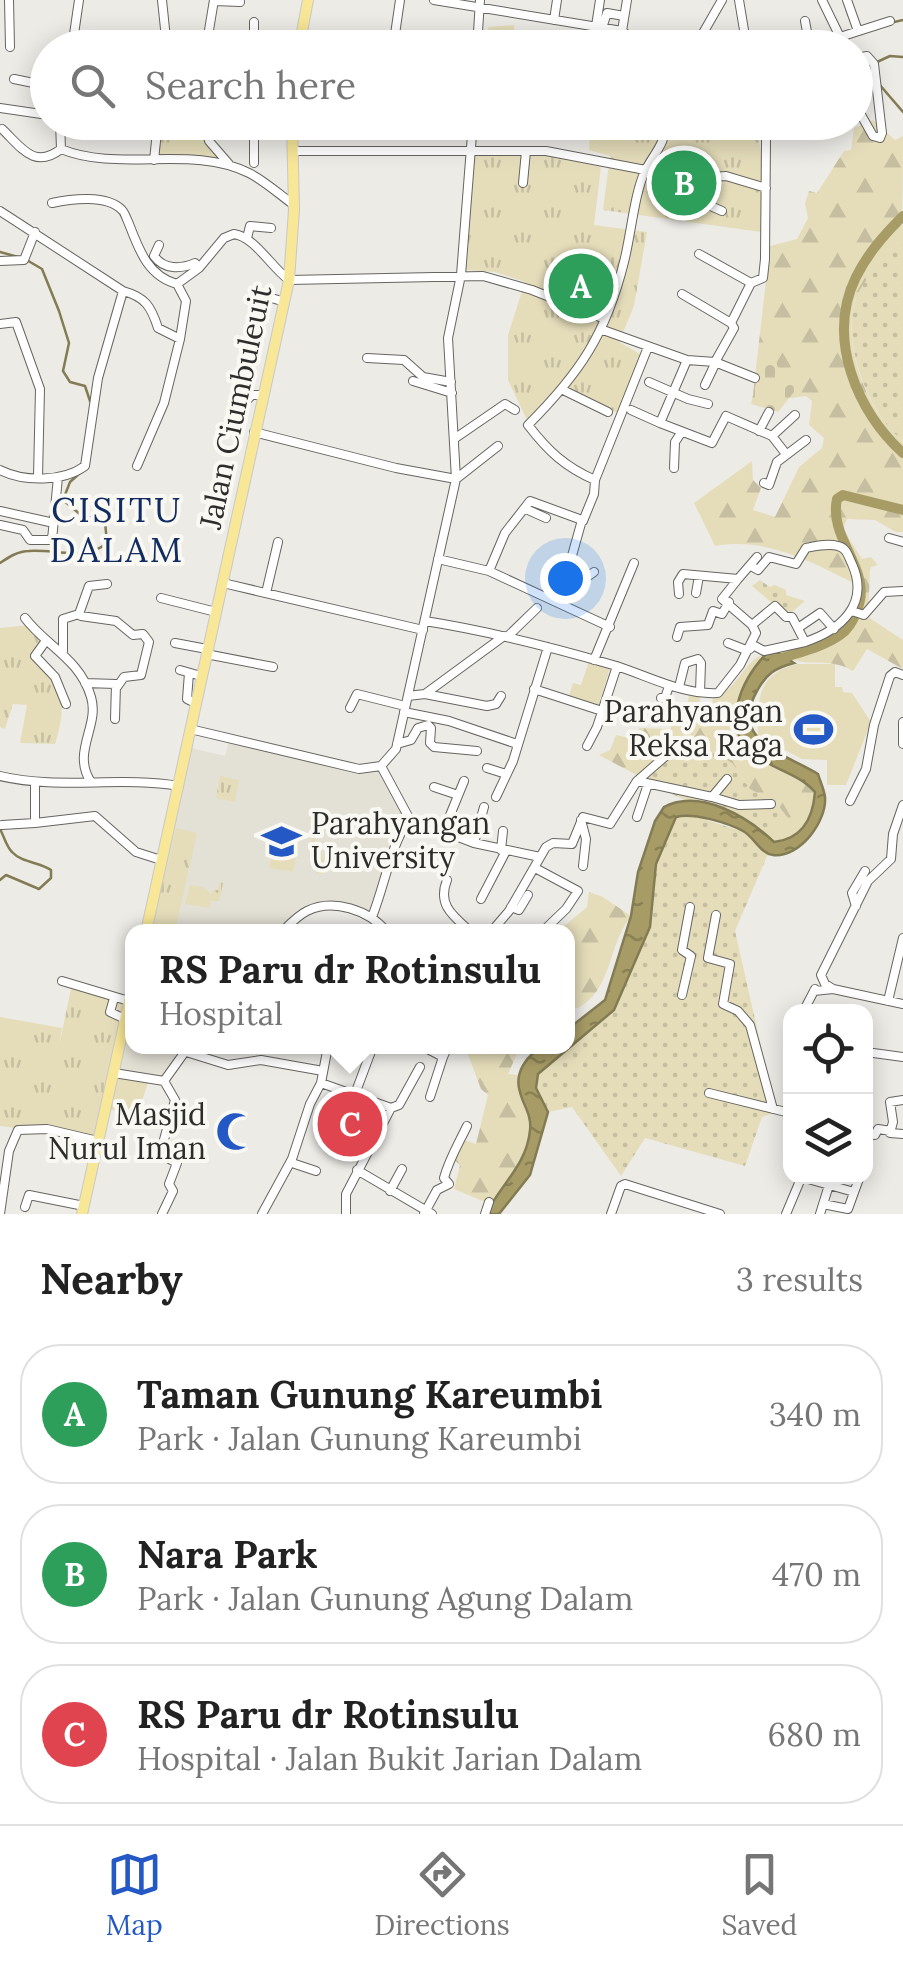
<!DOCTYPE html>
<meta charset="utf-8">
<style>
body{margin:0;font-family:Lora,serif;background:#f2f2f2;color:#222}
.controls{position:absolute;right:30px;bottom:30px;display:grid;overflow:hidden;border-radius:20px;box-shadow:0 5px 25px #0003}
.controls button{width:90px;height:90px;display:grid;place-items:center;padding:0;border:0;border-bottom:2px solid #e0e0e0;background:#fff;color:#222;font:50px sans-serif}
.you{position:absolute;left:565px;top:578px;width:35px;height:35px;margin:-25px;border:8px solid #fff;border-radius:50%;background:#1a73e8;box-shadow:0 0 0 15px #1a73e833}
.badge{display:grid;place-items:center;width:65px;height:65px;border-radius:50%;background:#2458c5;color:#fff;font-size:32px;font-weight:700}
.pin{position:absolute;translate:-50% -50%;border:5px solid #fff;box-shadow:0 2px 10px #0006}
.popup{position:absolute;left:125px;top:924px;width:450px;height:130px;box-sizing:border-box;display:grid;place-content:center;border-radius:20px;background:#fff;filter:drop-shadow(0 2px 8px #0005);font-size:32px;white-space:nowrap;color:#767676}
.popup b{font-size:38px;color:#222}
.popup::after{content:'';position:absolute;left:50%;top:100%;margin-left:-20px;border:20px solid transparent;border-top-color:#fff}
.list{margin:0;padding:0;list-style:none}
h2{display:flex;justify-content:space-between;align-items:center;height:130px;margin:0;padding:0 40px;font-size:42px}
h2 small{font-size:32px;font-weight:400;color:#767676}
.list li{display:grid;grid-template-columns:65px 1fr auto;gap:30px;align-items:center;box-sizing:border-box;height:140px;margin:0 20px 20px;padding:0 20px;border:2px solid #e0e0e0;border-radius:40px}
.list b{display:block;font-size:38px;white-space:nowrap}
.list p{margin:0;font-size:32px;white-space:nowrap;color:#767676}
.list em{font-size:32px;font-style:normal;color:#767676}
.icon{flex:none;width:55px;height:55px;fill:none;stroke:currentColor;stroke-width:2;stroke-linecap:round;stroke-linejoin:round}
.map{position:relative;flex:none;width:903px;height:1214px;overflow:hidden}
.search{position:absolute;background:#fff;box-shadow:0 5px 25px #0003;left:30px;right:30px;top:30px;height:110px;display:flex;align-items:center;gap:25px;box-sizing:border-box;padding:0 35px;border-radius:55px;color:#767676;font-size:38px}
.sheet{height:610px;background:#fff}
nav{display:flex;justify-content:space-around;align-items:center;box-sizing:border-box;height:140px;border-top:2px solid #e0e0e0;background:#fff;font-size:28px;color:#767676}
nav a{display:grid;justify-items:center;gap:5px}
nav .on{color:#2458c5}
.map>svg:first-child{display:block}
.built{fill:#e3e0d5}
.grass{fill:url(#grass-dots)}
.forest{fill:url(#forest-firs)}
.cemetery{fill:url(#cemetery-stones)}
.park{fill:url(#park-tufts)}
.pitch{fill:#e5ddba}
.water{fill:url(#water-ripples);stroke:#837b54;stroke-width:2.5}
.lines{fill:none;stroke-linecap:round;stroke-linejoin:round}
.stream{stroke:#837b54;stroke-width:2.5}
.river{stroke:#a89c66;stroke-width:10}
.minor-casing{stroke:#666561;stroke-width:10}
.major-casing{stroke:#c8c8c8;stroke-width:12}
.minor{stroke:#fff;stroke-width:8}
.major{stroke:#f8e797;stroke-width:10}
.labels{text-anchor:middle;stroke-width:8;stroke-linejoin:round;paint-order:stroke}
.street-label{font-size:30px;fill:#2d2d2b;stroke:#f9f8f3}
.poi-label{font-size:30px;fill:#2d2d2b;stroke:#f9f8f3;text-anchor:end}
.quarter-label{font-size:35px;letter-spacing:2.5px;fill:#122c61;stroke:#f9f8f3}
</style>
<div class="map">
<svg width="903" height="1214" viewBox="0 0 903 1214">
<defs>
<pattern id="grass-dots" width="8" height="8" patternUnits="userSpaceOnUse" patternTransform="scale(2.5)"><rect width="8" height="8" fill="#e5ddba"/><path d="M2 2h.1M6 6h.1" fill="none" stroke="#c5bea0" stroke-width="1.8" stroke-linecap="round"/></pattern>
<pattern id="forest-firs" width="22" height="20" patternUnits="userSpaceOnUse" patternTransform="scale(2.5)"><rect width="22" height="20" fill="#e5ddba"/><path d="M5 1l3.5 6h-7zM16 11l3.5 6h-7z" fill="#c5bea0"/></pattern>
<pattern id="cemetery-stones" width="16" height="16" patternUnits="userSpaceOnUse" patternTransform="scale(2.5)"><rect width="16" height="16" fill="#e5ddba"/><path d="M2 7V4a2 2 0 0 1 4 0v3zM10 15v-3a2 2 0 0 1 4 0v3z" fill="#c5bea0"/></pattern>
<pattern id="park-tufts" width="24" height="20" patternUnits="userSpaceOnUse" patternTransform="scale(2.5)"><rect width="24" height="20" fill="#e5ddba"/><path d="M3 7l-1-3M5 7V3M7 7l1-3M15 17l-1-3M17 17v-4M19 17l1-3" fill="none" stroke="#c5bea0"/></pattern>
<pattern id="water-ripples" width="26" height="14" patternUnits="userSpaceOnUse" patternTransform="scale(2.5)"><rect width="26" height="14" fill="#a89c66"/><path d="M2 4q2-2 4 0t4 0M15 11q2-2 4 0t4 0" fill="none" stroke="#898054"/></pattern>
</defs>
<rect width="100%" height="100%" fill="#ecebe6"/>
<path class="built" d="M229,741l47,9 83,24 24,-3 23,48 -12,17 -4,23 -20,52 -49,-7 -45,27 -128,1 43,-184 34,8z
M132,998v48l52,1 -7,5 -12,25 -50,-5z"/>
<path class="grass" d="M903,225v216c-34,-25 -63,-101 -47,-143 10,-25 32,-50 47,-73z
M760,580l10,7 5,-2 11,5v5l19,6 -18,15 -35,-30z
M686,732l47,32 17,25 26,14 14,17 -24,15c-23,-23 -50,-24 -79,-34 -15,-6 -29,-15 -43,-22z
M687,814l57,18 24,22 -33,77 41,181 -14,5 -17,49 -100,-28 -24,38 -49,-69 -24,5 -12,-24 2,-14 76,-64 36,-83 6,-63 20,-47z"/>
<path class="forest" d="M873,120l22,20 8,-4c0,20 0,87 -2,101 -11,22 -38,40 -46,63 -14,44 13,115 48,141v91h-7l-21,-12 -28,-1 -4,10 19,30 9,-2 7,8 -7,2 -1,4 -2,46 35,23v29l-36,-20 -14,22c-29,-17 -47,1 -76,-19 44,-12 79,-12 81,-67 -47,-23 -90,-48 -143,-39l-21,-43 58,-42 1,19 8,8 -8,22 22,7 24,-50 23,-19 2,-10 -15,-13 3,-24 -6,-5 -54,7 18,-157 27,-7 11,-21 -3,-15 4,-12 8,2 27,-42 7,-1 3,-22z
M767,653c-25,26 -48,75 -12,102 19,15 43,17 60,37 -1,26 -13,47 -42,50l-7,-7 23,-16 -13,-16 -26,-14 -17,-25 -47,-32 -42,47 -45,-24 11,-5 6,-15 14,3 10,-10 30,1 5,-9h10l4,-26h12l-2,13 12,6 2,-16c25,-6 30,-38 54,-44z
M589,892l14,5 28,19c-26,33 -17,81 -63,96v-80h-11l30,-25z
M468,1047h52l-12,27 10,1c1,19 14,35 13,54 -3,35 -31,56 -45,85h-4l3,-12 -31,-13 6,-24 -8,-7 9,-19 15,5 12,-49 -7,-6 -14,-37z"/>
<path class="cemetery" d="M765,347l7,2 9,28 12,-1 1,16 -16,20 -27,-8z"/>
<path class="park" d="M158,123h48l3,18 23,26 -21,-4 -57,-3z
M591,123h166l4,32v77l-158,-22 7,-54 -21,-6z
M474,154l71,1 56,12 -7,58 53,7 -13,74 -15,36 23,13 -24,58 -60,-23 -31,30 -19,-40v-45l17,-53 -30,-10 -30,-2z
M29,625l14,17 -8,8c25,40 34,48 20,94l-35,-1 7,-38 -14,-1 -8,25 -5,-2v-99z
M220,776l19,4 -4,22 -19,-4z
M309,808l15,14 -1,11 -7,-1 -1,13 5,1 5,19 -1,9 -8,-1 5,-10 -2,-12 -8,-1z
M176,828l21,5 -22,98 -24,1z
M274,845l18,4 -1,7 5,2 -3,14 -24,-4z
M220,882l3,1 -4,18h-8l-1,7 -25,-4 5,-19 13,2 8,7 2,-4h5z
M71,989l57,13 -16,72 36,8 -10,32 -34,-5 -7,29 -97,-12v-109l62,11 -3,18z"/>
<path class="pitch" d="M514,25l1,22h-26l-1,-20z
M589,661l21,7 -12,40 -30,-9 5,-16 8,2z
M797,664h38v23h7l1,5 9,1 19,29 -25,63h-19v-25l-25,-1 -44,-23c-1,-36 -1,-62 39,-72z"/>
<path class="water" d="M777,652l17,11c-19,5 -28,11 -37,28 -29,50 29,63 61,83 2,7 6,15 7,23 2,24 -25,61 -52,58 -12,-1 -19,-18 -30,-24 -15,-8 -50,-19 -67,-14l-20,47 -6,63 -36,83 -76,64 -2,14 12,24 -18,63 -31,39h-13c14,-29 41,-49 44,-84 2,-15 -7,-25 -10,-38 -6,-18 6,-38 24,-45 6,-2 17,0 24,-1v-17l37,-29 26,-84 7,-44 17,-51 9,-14c36,-19 84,10 110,35 28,-3 39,-24 41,-50 -17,-19 -41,-22 -60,-37 -37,-27 -13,-76 12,-102z"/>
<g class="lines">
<path class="stream" d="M847,11l7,16
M890,23l13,-3
M877,62l13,-6 13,1
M879,84l24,28
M0,252l18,5
M25,259l17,10 17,42 10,32 -6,28 7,11 15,4 5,15
M0,563c9,-6 18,-12 29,-12 25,-2 57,10 78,-8l-2,-21 -24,-7 -18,-15 7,-18 10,-9
M0,829c4,7 6,17 12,23 10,11 28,10 39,18v8l-12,11 -33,-14 -6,5"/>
<path class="river" d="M903,216c-19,19 -35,37 -47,61 -30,61 1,135 47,176
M774,661c21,-8 48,-13 66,-26 8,-5 14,-16 17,-25 17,-40 -29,-70 -20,-111l6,-4 60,15"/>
<defs>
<path id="minor" d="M9,0l1,47
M162,0l5,48
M434,0l188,31 22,17
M739,0l8,48
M822,0l18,37
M847,0l11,31
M214,1l26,1
M554,20l3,-20
M805,21l5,27
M596,26l4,-26
M602,28l5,-15 17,3
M622,31l5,-31
M632,36l67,4 48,7
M168,46l33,2
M72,48l7,-48
M206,48l8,-48
M254,48v-26
M393,48l7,-48
M477,48l3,-48
M691,48l8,-8 23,-40
M841,48l-1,-11 50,-16
M856,58l11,-2 7,8 8,69 -2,5 -7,-2 -17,-30
M14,79l34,7
M0,108l48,7
M60,122l1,27
M206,122l3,19 20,23
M2,129c19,18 32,41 59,20
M61,149c58,24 131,-5 188,24 16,8 31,22 45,32
M292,151h254l157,30 4,4 -1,19 16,7
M154,160l4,-38
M254,163v-41
M523,183l3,-32
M707,183l3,-6 16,-1 40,12
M52,203c18,-4 55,-9 70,7 2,1 6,12 7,14 10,26 19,52 48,60
M0,211l123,80c22,6 28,15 35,37l22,11
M247,238l3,-12 21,2
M159,245l-5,11c10,14 27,13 41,7l4,5
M699,254l52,29 -20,40 3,5 -19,34
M0,261l24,-1 11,-28
M751,283l12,-5 2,-19 1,-120 -3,-17
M682,294l49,29
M268,297l17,5
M0,324l16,-2 24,67 -2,88
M603,330l84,30 28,2 40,16
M367,358l37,2 19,17 28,5
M413,381l39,12
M649,382l39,17 20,5
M705,385l11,-23
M563,390l45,22
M247,400l5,-5h11
M631,410l29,13 27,-63
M660,423l52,20 14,-27 46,20 14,18
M759,431l10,-19
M254,432l142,36 60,11 42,-33
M772,436l23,-21
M454,439l51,-35 10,6
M137,466l27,-63 16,-64 6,-38 -9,-17 22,-16 25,-30 10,-4c21,3 37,33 55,46l194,-4 49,14 73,29
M674,468l1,-26 6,-9
M0,470c24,12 63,12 85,-4l13,-88 25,-87
M595,480c-30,-13 -47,-29 -67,-55 52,-52 78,-91 96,-163 7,-27 10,-67 21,-91 10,-19 19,-25 22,-49
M764,483l5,2 8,-23 29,-22
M526,509l20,9
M0,511l54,12
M583,521l11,-27 1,-14 53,-133
M0,525l23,5 7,10h22l6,-63
M889,538l14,4
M438,559l51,12 121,56
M751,566l7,4 11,-13 27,7 10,-16c10,-2 22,-5 32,-2 9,2 10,10 14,18 18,40 -11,66 -47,78l-13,-25h-6l-11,-11 -23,19
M489,571l16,-38 25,-32 52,19 -23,82
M547,574l3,23
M738,579l19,-22
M223,583l200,47
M266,593l12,-51
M696,593l3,-17
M560,596l34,-24
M161,598l55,14
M852,611l12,4 20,-23 19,-1
M81,616l35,5 17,14 10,-1 6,8 -8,33 -17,2 -7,10
M25,618c21,28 55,41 66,79 9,29 -20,55 0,85
M425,621c64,10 126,26 188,44 34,10 68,30 105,28l22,-28 16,-32 -4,-8 -30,-26 16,-20 -55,-5 -5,8 1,12
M798,628l22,-15 14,16
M507,637l30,-29
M677,637l3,-10 28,-2 5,-14 9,3 7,-12
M45,642l-10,14 20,21 11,27
M175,643l32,6
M728,643l18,7
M750,649l3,-4 11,6 41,-9
M63,651v-32l16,-5 10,-28 18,-2
M206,654l67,13
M594,660l40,-97
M180,670l21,6
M189,673l-2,26 8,4
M85,683l31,1 -1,35
M679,687l6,-24 13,-4 3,4 -1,29
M534,689l68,22
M425,694l79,-58
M408,696l17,-2 62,12 9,-2 5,-8
M661,698h4l4,-12
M350,708l7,-14 48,12
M404,712l45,9 68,23
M903,722v22
M190,729l169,40 22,-3 15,-17 60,-270 -8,-141 13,-63 12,-153
M397,744l14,-4 7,-12 10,-3 3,3 -1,15 4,4 43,4
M587,746l10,-19 20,-61
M381,766l28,52 65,25 66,14
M487,768l19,6
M0,776c59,14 119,0 179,10
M637,781l39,-34
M434,787l24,8
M496,797l17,-36 35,-114
M712,797l27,8 32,-1
M850,801l16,-32 8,-44 16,-49 5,-4 8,3
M637,817l11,-33
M581,820l5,19 -3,27
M35,823l60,-7 41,36 25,8
M2,825l33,-2v-41
M444,830l20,-49
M474,843l10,-36
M501,850l2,-19
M535,868l43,23 -12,18 -24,23
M447,880c-10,25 6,36 24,52
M481,899l25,-48
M856,906l-4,-13 13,-22
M511,907l8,3 9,-15
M716,915l-8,43 22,6 -7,40 15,7 12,14 23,84
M372,917c13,-33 18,-69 37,-99
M282,932c8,-8 15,-16 25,-21 26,-13 62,-1 80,21
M491,932l18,-21 37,-64 7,-4 19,1 11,-27 27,7 27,-43 75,16 15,-18
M62,981l67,20
M833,989l-8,-5 -4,-9 47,-94 23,-22 2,-25 10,-29
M814,991l19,-2 70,15
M682,995l9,-39 -9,-6 8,-43
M114,998l-4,14 15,7
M888,1001l15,-63
M803,1012l12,-23
M422,1046l21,11 5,-11
M183,1051l45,14 33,-5 62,11
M866,1052l37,5
M114,1073l50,8 25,-35
M321,1083l70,25 -45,86v20
M709,1093l81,20
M355,1094l18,-48
M430,1097l13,-40
M903,1100l-13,2 3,20 -3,11 13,1
M391,1108l8,-3 21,-38
M866,1134l9,1 3,-6 13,2
M866,1159v3
M295,1164l21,7
M357,1170l75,44
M801,1177l53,15
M390,1191l12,-22
M823,1204l25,5 12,-33
M25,1207l4,-12 55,11
M0,1214l9,-63 9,-21 29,-1 51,12
M162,1214l11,-23 -4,-7 8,-21 -17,-9 15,-54 -11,-19
M262,1214l30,-55 18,-55 11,-21 7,-37
M424,1214l13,-24 12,-6 -5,-6c5,-19 15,-35 23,-52
M485,1214l4,-12
M611,1214l10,-28 4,-2 95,30
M786,1214l16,-38
M820,1214l9,-29"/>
<path id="major" d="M299,48l9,-48
M146,932l143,-652 5,-70 -2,-88
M82,1214l50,-225"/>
</defs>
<use href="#minor" class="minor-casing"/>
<use href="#major" class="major-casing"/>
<use href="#minor" class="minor"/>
<use href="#major" class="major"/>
</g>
<defs>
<symbol id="stadium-bare" viewBox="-9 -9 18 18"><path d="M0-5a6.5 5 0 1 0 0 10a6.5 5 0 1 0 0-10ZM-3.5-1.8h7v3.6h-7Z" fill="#2458c5" stroke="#f9f8f3" stroke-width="2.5" paint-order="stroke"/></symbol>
<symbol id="university-bare" viewBox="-9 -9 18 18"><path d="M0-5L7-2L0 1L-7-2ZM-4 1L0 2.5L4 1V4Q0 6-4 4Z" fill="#2458c5" stroke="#f9f8f3" stroke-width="2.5" paint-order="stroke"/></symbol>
<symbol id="mosque-bare" viewBox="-9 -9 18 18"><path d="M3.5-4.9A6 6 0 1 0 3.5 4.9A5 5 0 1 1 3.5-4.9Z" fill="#2458c5" stroke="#f9f8f3" stroke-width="2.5" paint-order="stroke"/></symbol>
</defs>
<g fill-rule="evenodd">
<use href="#stadium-bare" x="786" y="702" width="55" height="55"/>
<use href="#university-bare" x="254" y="814" width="55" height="55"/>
<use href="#mosque-bare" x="208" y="1104" width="55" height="55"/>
</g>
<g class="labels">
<g class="street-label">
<text transform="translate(236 407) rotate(-78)" y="10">Jalan Ciumbuleuit</text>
</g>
<g class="poi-label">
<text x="783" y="722">Parahyangan<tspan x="783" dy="34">Reksa Raga</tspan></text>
<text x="311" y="834" text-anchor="start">Parahyangan<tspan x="311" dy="34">University</tspan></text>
<text x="206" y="1125">Masjid<tspan x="206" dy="34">Nurul Iman</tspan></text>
</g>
<g class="quarter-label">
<text x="117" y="522">CISITU<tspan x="117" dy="40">DALAM</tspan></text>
</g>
</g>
</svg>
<div class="controls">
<button><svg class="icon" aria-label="locate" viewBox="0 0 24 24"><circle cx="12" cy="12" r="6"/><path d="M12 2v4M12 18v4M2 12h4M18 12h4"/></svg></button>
<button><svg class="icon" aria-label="layers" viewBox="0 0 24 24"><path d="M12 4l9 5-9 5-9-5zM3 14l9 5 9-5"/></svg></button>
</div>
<div class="you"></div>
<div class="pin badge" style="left:581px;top:286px;background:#2e9e5b">A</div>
<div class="pin badge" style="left:684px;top:183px;background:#2e9e5b">B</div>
<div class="pin badge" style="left:350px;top:1124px;background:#e0444e">C</div>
<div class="popup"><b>RS Paru dr Rotinsulu</b>Hospital</div>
<div class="search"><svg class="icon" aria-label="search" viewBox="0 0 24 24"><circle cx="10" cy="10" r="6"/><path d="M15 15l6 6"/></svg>Search here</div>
</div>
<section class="sheet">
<h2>Nearby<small>3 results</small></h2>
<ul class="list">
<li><span class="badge" style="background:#2e9e5b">A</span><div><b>Taman Gunung Kareumbi</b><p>Park · Jalan Gunung Kareumbi</p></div><em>340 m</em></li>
<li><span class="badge" style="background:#2e9e5b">B</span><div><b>Nara Park</b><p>Park · Jalan Gunung Agung Dalam</p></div><em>470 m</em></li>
<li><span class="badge" style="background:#e0444e">C</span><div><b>RS Paru dr Rotinsulu</b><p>Hospital · Jalan Bukit Jarian Dalam</p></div><em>680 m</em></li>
</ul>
</section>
<nav>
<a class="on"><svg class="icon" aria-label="map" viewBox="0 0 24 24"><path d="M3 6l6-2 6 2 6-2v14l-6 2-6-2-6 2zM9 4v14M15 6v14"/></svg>Map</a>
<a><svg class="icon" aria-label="directions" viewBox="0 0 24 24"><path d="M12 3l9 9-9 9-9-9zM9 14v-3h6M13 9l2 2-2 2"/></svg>Directions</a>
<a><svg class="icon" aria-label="saved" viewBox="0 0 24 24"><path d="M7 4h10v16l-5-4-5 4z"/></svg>Saved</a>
</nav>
